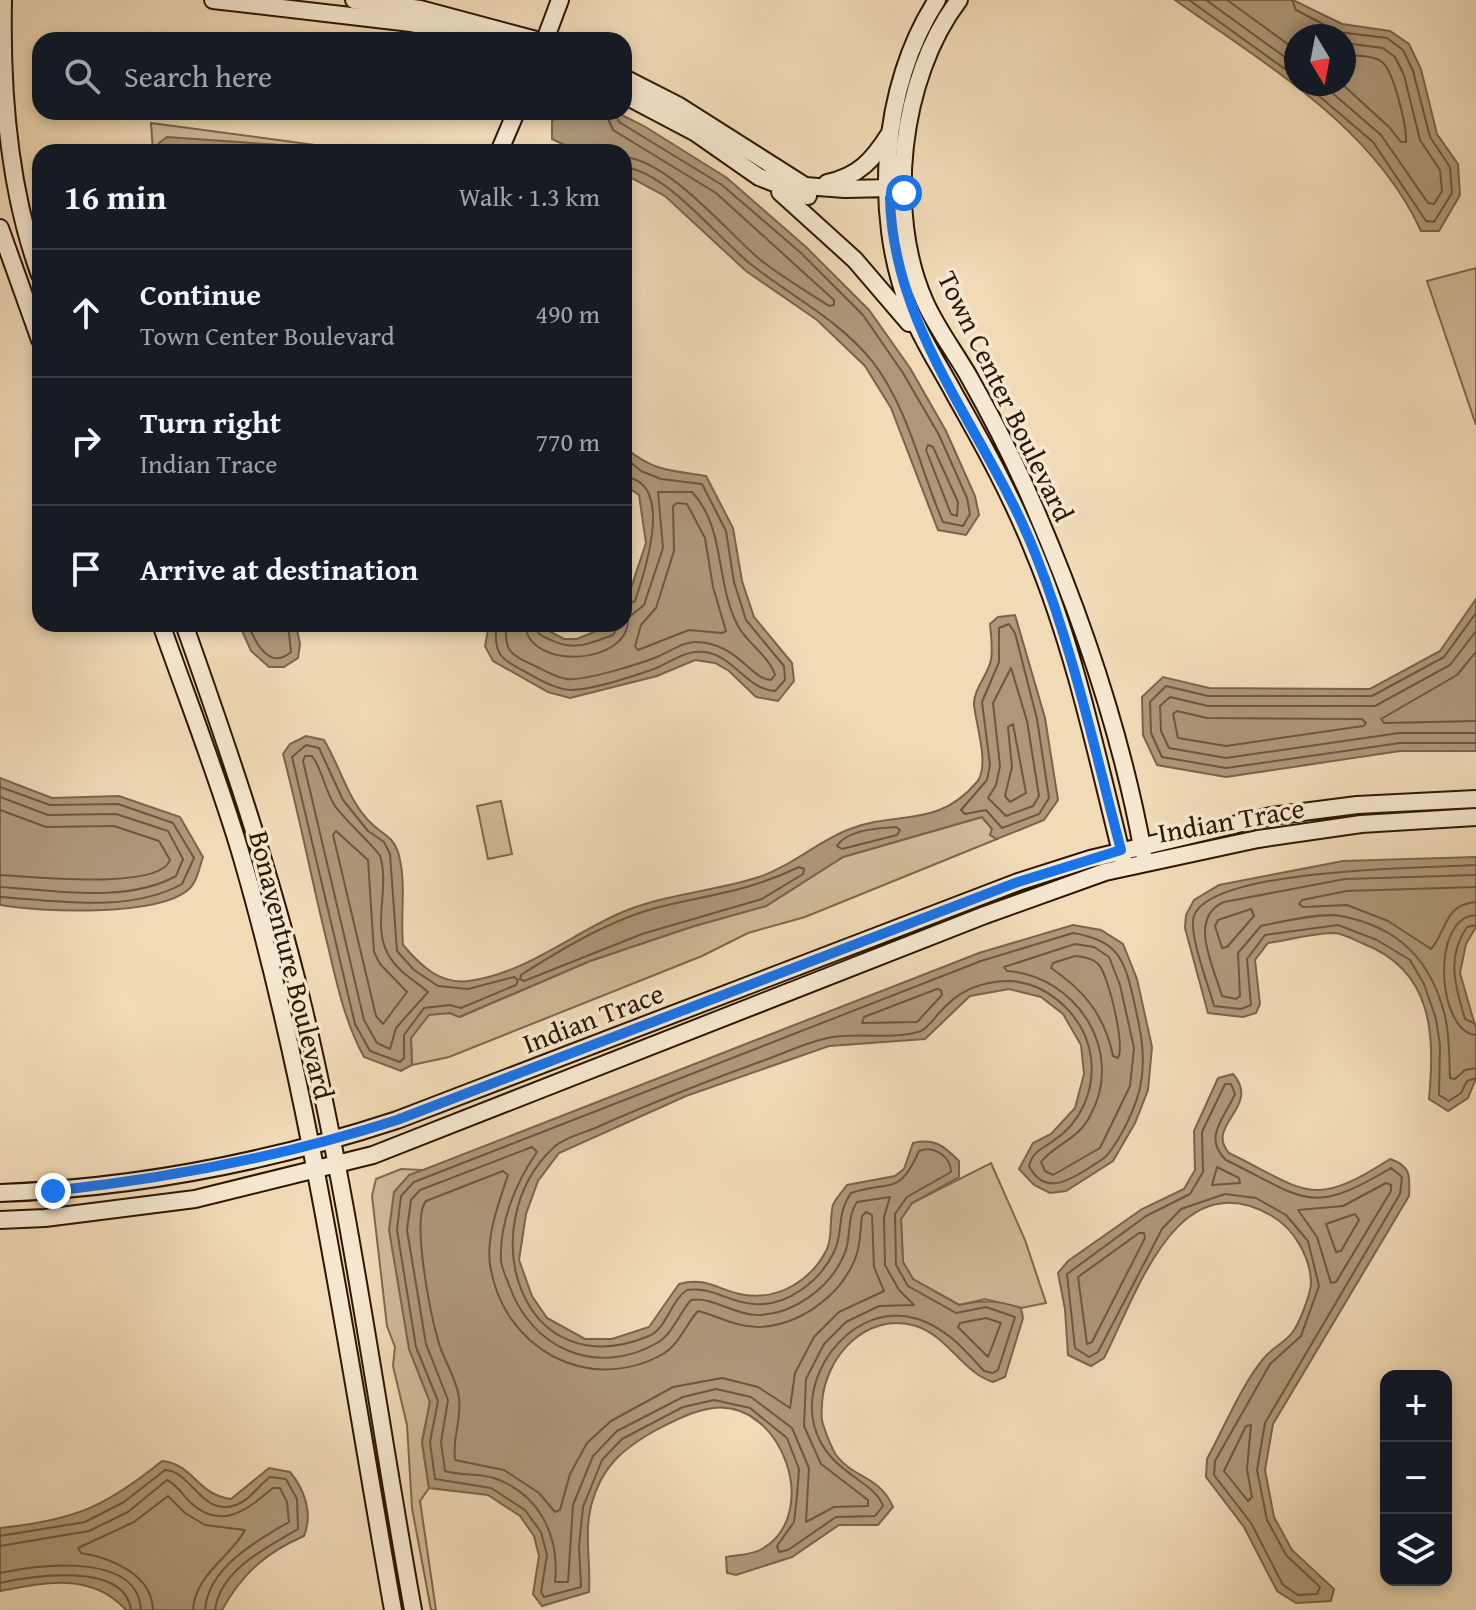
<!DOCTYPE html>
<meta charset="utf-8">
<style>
body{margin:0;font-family:"Gentium Book Plus",serif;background:#20242c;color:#f1f3f6}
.controls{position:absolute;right:24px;bottom:24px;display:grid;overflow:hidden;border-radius:16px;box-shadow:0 4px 12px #0003}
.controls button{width:72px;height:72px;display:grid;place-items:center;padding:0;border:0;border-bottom:2px solid #363941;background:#171b24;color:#f1f3f6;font:40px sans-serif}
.compass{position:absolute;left:1284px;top:24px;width:72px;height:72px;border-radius:50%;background:#171b24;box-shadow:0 4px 12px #0003;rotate:170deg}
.stop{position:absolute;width:24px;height:24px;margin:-18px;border:6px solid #1a73e8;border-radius:50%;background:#fff}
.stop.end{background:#1a73e8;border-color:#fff;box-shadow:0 2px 8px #0008}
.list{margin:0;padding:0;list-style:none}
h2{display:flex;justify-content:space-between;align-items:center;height:104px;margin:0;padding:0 32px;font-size:34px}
h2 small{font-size:26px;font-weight:400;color:#9ea1a6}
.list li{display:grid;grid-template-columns:52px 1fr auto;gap:24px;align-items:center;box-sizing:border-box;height:128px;padding:0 32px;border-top:2px solid #363941}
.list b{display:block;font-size:30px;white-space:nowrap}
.list p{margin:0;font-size:26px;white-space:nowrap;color:#9ea1a6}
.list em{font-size:26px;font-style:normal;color:#9ea1a6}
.icon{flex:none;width:44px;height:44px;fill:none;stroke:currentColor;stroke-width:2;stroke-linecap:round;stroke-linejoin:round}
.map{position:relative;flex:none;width:1476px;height:1610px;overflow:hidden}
.search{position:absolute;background:#171b24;box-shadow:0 4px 12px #0003;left:32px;top:32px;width:600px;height:88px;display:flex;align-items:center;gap:20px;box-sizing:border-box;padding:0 28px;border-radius:24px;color:#9ea1a6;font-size:30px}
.panel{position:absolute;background:#171b24;box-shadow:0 4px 12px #0003;left:32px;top:144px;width:600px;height:488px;border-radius:24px}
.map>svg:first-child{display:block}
.green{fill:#d0ba98;stroke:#7e684c;stroke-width:2}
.water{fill:#ae9879;stroke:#7a6449;stroke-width:2;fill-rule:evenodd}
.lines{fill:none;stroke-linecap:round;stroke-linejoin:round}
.shore{stroke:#6e573d;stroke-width:2}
.secondary-casing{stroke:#2d1601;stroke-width:20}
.secondary{stroke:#f6e8d0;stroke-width:16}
.route{stroke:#1a73e8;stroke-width:10}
.labels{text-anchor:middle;stroke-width:7;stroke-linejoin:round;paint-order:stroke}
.street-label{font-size:28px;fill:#2d1601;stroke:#f6e8d0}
</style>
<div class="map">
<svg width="1476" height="1610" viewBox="0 0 1476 1610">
<rect width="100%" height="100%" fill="#f1dbb7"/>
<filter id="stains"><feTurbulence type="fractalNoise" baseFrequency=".0025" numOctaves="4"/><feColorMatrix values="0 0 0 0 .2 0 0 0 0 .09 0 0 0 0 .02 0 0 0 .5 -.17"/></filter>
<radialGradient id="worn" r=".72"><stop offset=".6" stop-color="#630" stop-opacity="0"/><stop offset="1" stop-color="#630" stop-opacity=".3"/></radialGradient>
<path class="green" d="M151,123l216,29h-42l-46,-7 -120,-2 -2,9h-4z
M1476,268v157l-49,-144z
M501,801l11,53 -24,5 -11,-53z
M982,817l10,12 -2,6 7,4 -192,78 -57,16 -46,23 -253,101 -37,8 -1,-27 18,-24 21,-1 10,4 130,-56 101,-34 75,-21 77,-49z
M991,1163l34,77 21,63 -25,5 -36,-9 -25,6 -47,-26 -10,-17 -2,-43 11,-16z
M401,1169l22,1 -14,5v174l21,53 -8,40 7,46 -9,13 16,109h-5l-19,-102 -5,-83 -14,-59 2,-19 -8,-21 -15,-130 4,-17z"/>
<path class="water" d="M1175,0h118l49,24 48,7 19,13 12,25 16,65 21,30 2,31 -21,36h-18c-48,-105 -155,-166 -246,-231zM1296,36h48v48h-48z
M563,112h53l28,14 83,52 79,69 63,63 41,58 36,63 29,65 4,19 -13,20 -28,-5 -47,-122 -26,-42 -48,-46 -71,-49 -81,-75 -41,-22v-22h-45l-27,-13v-18z
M167,137l112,8 46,7h-168l2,-9z
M624,447c31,25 45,23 82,29l27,52 9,53 12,36 38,46 2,18 -16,20 -22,-4 -27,-26 -14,-8 -20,-3 -38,16 -87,22 -22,-6 -55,-31 -8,-15 4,-22h47l28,15h13l36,-15h11v-15l22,-66 -7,-48 -15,-10z
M1476,599v152h-76l-174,26 -69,-12 -14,-30 -1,-38 21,-20 46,11 161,1 70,-38z
M1015,615l30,103 13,82 -14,20 -47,19 -7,-4 2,-6 -10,-12 -139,40 -77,49 -75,21 -101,34 -131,56 -9,-4 -21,2 -18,23 1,27 -11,6 -37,-14c-19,-35 -27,-72 -36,-111 -16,-64 -28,-128 -45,-192l7,-10 16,-8 18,4c17,28 24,62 49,85 11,10 20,12 25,27 9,30 2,62 5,93 17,20 37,40 66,36 54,-7 100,-45 149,-67 45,-20 94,-22 141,-37 33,-11 59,-36 91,-48 49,-19 87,0 127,-47 13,-16 -1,-57 -3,-77 -1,-15 14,-30 17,-45 2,-11 0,-25 -1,-36l8,-7z
M239,624h57l4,20 -2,14 -14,9h-15l-18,-16z
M0,778l52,20 67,-2 61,21 23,40c-4,11 -6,26 -15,33 -32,27 -148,22 -188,15z
M1476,857v70l-10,17 -6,29 16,56v49l-8,20 -20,13 -19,-12c6,-65 4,-128 -65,-155 -9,-4 -20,-10 -29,-11 -21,0 -46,7 -67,10l-13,17 5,44 -4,9 -13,4 -35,-4 -23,-85 1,-13 8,-15 25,-15 124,-24z
M1073,925l28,5 22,14 14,35 15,68 -4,43 -13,33 -22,38 -47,30 -16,2 -16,-8 -15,-16 14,-26 18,-9 24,-26 9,-34 -3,-29 -18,-31 -22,-17 -32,-8 -39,7 -45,43 -96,7 -143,50 -127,57 -21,28 -12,33 -7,46 13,36 15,22 38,21h27l37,-12 30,-43c29,-8 39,7 66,11 34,5 67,-15 82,-46 6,-13 2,-30 6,-44 3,-7 10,-14 14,-20l48,-9 9,-7 9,-26c22,-5 31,3 46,18v16l-47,26 -11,16 2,43 10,17 46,26c24,-5 38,-5 62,3l2,10 -18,59 -12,5c-31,-10 -44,-45 -77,-56 -50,-15 -91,31 -94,77 0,8 -2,16 2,24 3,9 7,20 12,28 18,24 43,20 57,52l-15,18h-39l-47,32 -56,18 -9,-2 -1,-16c10,-2 26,-2 36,-8 60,-34 21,-149 -49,-141 -21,3 -39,13 -57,22 -34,19 -55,37 -65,76 -7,29 0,57 -2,86l-47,14 -9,-12 6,-38 -5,-20 -14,-20 -32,-21 -59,-7 -7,-46 8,-40 -21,-53 -20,-119 5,-38 15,-17 14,-5 556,-217z
M1233,1074c29,33 -29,51 -4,79 78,38 82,57 161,6 21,7 20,17 19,37l-136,228 -8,46 9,47 18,33 42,39 -3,12 -35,2 -19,-12 -33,-64 -38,-50 1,-18c17,-31 35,-75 57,-101 8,-10 20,-15 28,-25 7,-9 19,-39 19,-51 -1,-26 -17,-53 -39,-66 -95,-56 -135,78 -168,142l-13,8 -23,-11 -3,-46 -7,-36 10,-12 74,-52 42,-20 11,-19 -1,-39 24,-53z
M162,1461c32,3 35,34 69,38l38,-31 21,4c15,18 23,42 14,64 -39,17 -62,38 -82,74h-96c-34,-38 -81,-28 -126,-19v-63c74,-8 104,-20 162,-67z"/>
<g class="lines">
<path class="shore" d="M1189,0l107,77
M1206,0l90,65
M1227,0l69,50
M1292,0l4,10 42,22 49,6 16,12 10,21 17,66 20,30 2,26 -18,29 -8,-1 -53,-79 -68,-58
M1322,84l59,51 47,68 6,1 8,-13 -2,-21 -20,-30 -16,-65 -9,-18 -12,-9 -39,-5
M1342,84l47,43 12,15h5c1,-14 -12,-71 -24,-80 -9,-7 -27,-6 -38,-7
M605,112l8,18 103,63 118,107v5l-5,1c-24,-16 -51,-31 -72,-49 -32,-28 -90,-97 -133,-100
M615,112l4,10 103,63 79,68 62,62 40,58 36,62 28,63 3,16 -7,12 -20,-4c-23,-53 -35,-115 -71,-161 -32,-40 -79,-64 -119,-95 -34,-26 -85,-94 -129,-99
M928,445l5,2 25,55 -1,14 -6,-2 -25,-64z
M624,477c52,4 20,97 11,124l-11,5
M677,503l10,1 18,34 8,49 13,44 -4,2 -33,-3 -51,20 -3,-4 6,-21 15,-17 18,-57 -1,-45z
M1476,613l-32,44 -72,39h-164l-42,-10 -16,16 1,31 11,24 64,11 174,-25h76
M248,624c7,18 21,47 43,28l-3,-28
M496,624c-1,28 1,34 28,47 13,7 30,18 46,19 21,0 64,-14 84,-21 13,-5 27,-16 41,-17 36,-4 48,37 80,39l10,-11 -1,-14 -38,-46 -12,-38 -8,-51 -24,-47 -41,-5 -20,-8 -17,-14
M506,624c-1,27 2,29 27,41 11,5 22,12 34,14 18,2 72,-15 90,-22 12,-5 27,-16 40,-15 42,2 53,37 74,38l4,-5c-6,-19 -28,-32 -37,-49 -23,-43 -12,-98 -46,-134h-34l5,56 -19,57 -16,13c2,48 -100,53 -103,6
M535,624l4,10c31,18 41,13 74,1l6,-11
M1009,624l6,9 22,86 12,79 -10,16 -37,14 -16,-18 -21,4 -4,-4 26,-30 3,-15 -8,-63 17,-40v-34z
M1476,631l-26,34 -75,41h-167l-38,-9 -10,9 1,25 8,17 57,10 173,-25h77
M1476,652l-19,23 -76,44 3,4 92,-2
M1011,668l16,53 12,75 -6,10 -27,10 -18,-18 8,-13 4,-19 -7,-63z
M1177,711l30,7 155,1 4,4 -3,3 -137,20 -48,-8 -5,-24z
M1013,724l13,69 -16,9 -5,-6 7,-29 -4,-40z
M306,745l13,3 24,52 25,31 16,11 6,12 7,97 17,19 24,16 30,3 46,-12 4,3 -2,5 -55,23 -11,-3 -26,3 -20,27v23l-4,4 -30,-11 -15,-27 -63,-267z
M305,756h7c11,15 13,35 23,50 8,12 43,44 45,50 10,30 -8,71 8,98 9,17 26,26 40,38l-32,36 -6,21 -13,-6 -13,-23 -61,-259z
M0,787l50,18 68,-1 55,19 21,35 -12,26c-52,29 -125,17 -182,13
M0,797l48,18 68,-1 52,17 15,28 -7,17c-51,28 -122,14 -176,11
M0,810l46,17 68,-1 45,15 11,19c-10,31 -142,16 -170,15
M896,827l4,3 -3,5 -55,14 -5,-3c10,-16 41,-18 59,-19z
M336,831l32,29 6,92 6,12 27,28 -24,32 -7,-8 -43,-181z
M1476,865c-48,3 -265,3 -282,51 -6,18 15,70 20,90l27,3 10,-4 -4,-46 18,-24 73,-10 39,15 33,20 14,24 12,35 4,26 -1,50 10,6 12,-8 6,-12 9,-3
M799,867l5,2 -1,5 -41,25 -120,35 -118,47 -4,-2 1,-4c42,-27 94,-58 143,-69 50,-12 88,-16 135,-39z
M1476,875l-131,4 -121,23c-37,16 -10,65 -2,94l14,3 4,-3 -2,-43 23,-27c19,-4 62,-14 80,-10 58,11 90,44 104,100 5,21 4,41 5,62l5,1 10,-9 11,-2
M1476,887l-129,4 -45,9 -3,4 4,3 44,-2 41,16 43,28c16,-18 13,-45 45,-47
M1251,909l3,7 -27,31 -5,1 -7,-22 3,-6z
M1476,915c-46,2 -39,117 0,120
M1476,925l-9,2c-21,30 -12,59 -2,92l11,5
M1073,933c43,7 51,24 60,64 7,31 14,59 7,91 -5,21 -18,48 -32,66 -4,6 -13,9 -19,14 -22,14 -45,27 -60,-2 4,-15 13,-17 24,-25 28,-18 42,-51 38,-83 -5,-40 -41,-75 -82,-77 -27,0 -51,10 -69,31 -6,6 -13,18 -22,20 -28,8 -61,0 -90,6 -21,4 -43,15 -63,22 -55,20 -109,41 -163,65 -14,7 -38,12 -49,23 -82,78 -33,241 96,188 18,-8 22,-36 38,-46 24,-4 43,13 67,14 33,3 66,-23 80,-52 10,-20 2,-38 17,-59 41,-13 48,3 68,-42 14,-6 32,5 32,21l-44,25 -12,17 1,51 12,21 48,27 30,-6 29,10 -17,53 -5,3 -9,-2c-20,-22 -37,-42 -66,-52 -60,-20 -118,49 -104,106 12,48 61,55 69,81l-8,10 -39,1 -48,33 -9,2 -2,-6 17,-24 3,-26 2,-27 -12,-31 -37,-30 -36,-8 -31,7 -61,32 -20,21 -19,47 -4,39 2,41 -37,10 -3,-5 6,-37 -6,-23 -16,-22 -34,-22 -56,-9 -5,-37 8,-41 -22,-54 -19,-117 4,-34 13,-14 567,-221z
M1075,944l19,3 15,10 11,28 14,63 -4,38 -30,62 -47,27 -8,-4 -4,-9c14,-18 37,-22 49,-46 36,-65 -14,-140 -83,-145l-3,-4z
M1075,956c8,1 18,2 24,9 10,12 26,80 19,93l-5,-2c-8,-40 -29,-66 -62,-88l2,-5z
M937,989l4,1 1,5 -25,27 -55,1 2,-6z
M1225,1084h6l4,10c-10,23 -33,44 -9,66 80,39 83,57 165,8l11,9 -2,17 -135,229 -8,47 10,50 19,35 34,32 -3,7 -19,1 -15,-10 -32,-62 -37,-48 1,-14 55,-97 31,-28 18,-50 -11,-45 -22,-26 -30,-17 -31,-4 -44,15 -19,20 -64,123 -9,5 -14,-9 -8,-74 79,-58 44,-22 13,-22 -1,-40z
M532,1147l5,5c-21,30 -38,71 -36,109 1,8 5,16 8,24 22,63 87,93 148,58 15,-8 23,-31 34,-43 21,-4 43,15 66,15 36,0 73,-27 87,-60 8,-17 2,-37 13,-53l33,-5 -6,20 1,48 14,25 15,15 -35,1 -33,16 -22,22 -18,35 -2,47 17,38 47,36v6l-34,1 -28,15 3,-54 -17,-40 -41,-31 -35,-8 -33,8 -66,34 -24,25 -20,49 -5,77h-13c5,-45 -15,-88 -61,-104 -15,-5 -33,-2 -49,-7l-4,-29 7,-42 -22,-56 -19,-114 4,-30 9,-10z
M1217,1167l22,11 1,5 -28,2z
M503,1171l5,4c-9,27 -22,61 -18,89 12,84 98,132 173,90 16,-9 23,-30 35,-43 20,5 38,16 60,16 40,-1 82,-30 97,-68 6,-13 5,-29 7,-43l4,-4 6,3 2,52 10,24 -45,21 -25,25 -19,36 -5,35 -32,-21 -36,-9 -49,9 -62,34 -24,22 -17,31 -10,36 -5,2 -16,-19 -35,-23 -49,-10c-3,-22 7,-41 4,-62 -2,-20 -16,-38 -21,-58 -7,-24 -27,-121 -12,-139z
M1386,1183l5,2v6l-55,91 -5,1 -14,-46 -19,-27 45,-4z
M1355,1214l4,6 -18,31 -5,1 -10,-28z
M1139,1233h5l1,5 -53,104 -5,2 -9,-67z
M986,1318l15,5 -13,34 -30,-30 2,-4z
M1251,1425l-4,44 5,28 -4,4 -24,-30 22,-45z
M0,1536l85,-14 39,-20 41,-32c27,1 37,48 71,35 14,-5 22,-19 34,-28l16,2 11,20 1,30c-30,18 -78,40 -83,81
M0,1546l89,-15 39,-19 39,-32c10,5 15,14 23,22 31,30 58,7 83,-14h7l7,14 2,20c-31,18 -81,45 -84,88
M0,1573c36,-8 138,-22 141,37
M0,1583c31,-7 125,-22 131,27
M153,1610c-1,-36 -42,-52 -72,-57l-3,-5 56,-26 34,-26 17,17 20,12 40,5c-15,28 -50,44 -52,80"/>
<defs>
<path id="secondary" d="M3,0c-2,92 5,188 37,275
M213,0l198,23 73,17
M354,0l66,9 116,31
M937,0c-56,86 -65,215 -27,310 12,30 30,57 45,85 29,51 57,102 79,157 41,98 63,205 89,308
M959,0c-59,77 -74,213 -34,302 11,25 29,49 43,73 25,44 48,89 68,136 46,107 86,226 107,341
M545,40l15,-40
M624,78l55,28 126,80 40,3 44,-1 11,3
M624,95l72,38 63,44 49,19
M499,152l17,-40
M827,183c32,-7 46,-23 63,-50
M780,192l75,68 54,63
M0,228l40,112
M161,624c27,77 58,155 81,234 71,245 106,501 151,752
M184,624c44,124 86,247 117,374 49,202 75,408 112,612
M0,1193c135,-5 269,-31 397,-73l621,-238 72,-23 181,-43 86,-11 119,-6
M0,1220l45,-2 150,-19 178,-44 612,-240 120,-43 153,-33 103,-15 115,-7"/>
</defs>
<use href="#secondary" class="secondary-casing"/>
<use href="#secondary" class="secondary"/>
</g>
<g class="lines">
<path class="route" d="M53,1191c118,-13 232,-35 344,-71l621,-238 103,-32c-26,-99 -48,-201 -86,-297 -48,-121 -142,-221 -145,-355l14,-5"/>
</g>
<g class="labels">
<g class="street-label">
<text transform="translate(1006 396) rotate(64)" y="10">Town Center Boulevard</text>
<text transform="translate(1231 820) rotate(-10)" y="10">Indian Trace</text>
<text transform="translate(292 965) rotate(76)" y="10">Bonaventure Boulevard</text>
<text transform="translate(593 1018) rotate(-21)" y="10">Indian Trace</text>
</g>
</g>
<rect width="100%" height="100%" filter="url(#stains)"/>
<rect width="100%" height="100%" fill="url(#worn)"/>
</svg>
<div class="controls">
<button>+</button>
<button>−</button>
<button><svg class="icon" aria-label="layers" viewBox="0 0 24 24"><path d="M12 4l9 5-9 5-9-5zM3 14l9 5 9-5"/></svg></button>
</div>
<svg class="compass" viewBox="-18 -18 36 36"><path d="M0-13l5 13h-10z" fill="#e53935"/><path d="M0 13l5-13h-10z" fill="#9ea1a6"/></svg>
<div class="stop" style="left:904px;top:193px"></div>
<div class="stop end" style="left:53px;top:1191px"></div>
<div class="search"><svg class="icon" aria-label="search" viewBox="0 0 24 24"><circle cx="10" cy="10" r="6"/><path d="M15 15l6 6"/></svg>Search here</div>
<section class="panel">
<h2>16 min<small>Walk · 1.3 km</small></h2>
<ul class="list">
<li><svg class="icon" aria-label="ahead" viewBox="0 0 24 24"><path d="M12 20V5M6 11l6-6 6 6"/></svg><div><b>Continue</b><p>Town Center Boulevard</p></div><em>490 m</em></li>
<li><svg class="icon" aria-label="right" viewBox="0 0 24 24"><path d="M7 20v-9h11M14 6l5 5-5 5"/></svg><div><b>Turn right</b><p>Indian Trace</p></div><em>770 m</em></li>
<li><svg class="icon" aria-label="arrive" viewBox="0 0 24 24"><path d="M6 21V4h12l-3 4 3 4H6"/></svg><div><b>Arrive at destination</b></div></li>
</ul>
</section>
</div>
